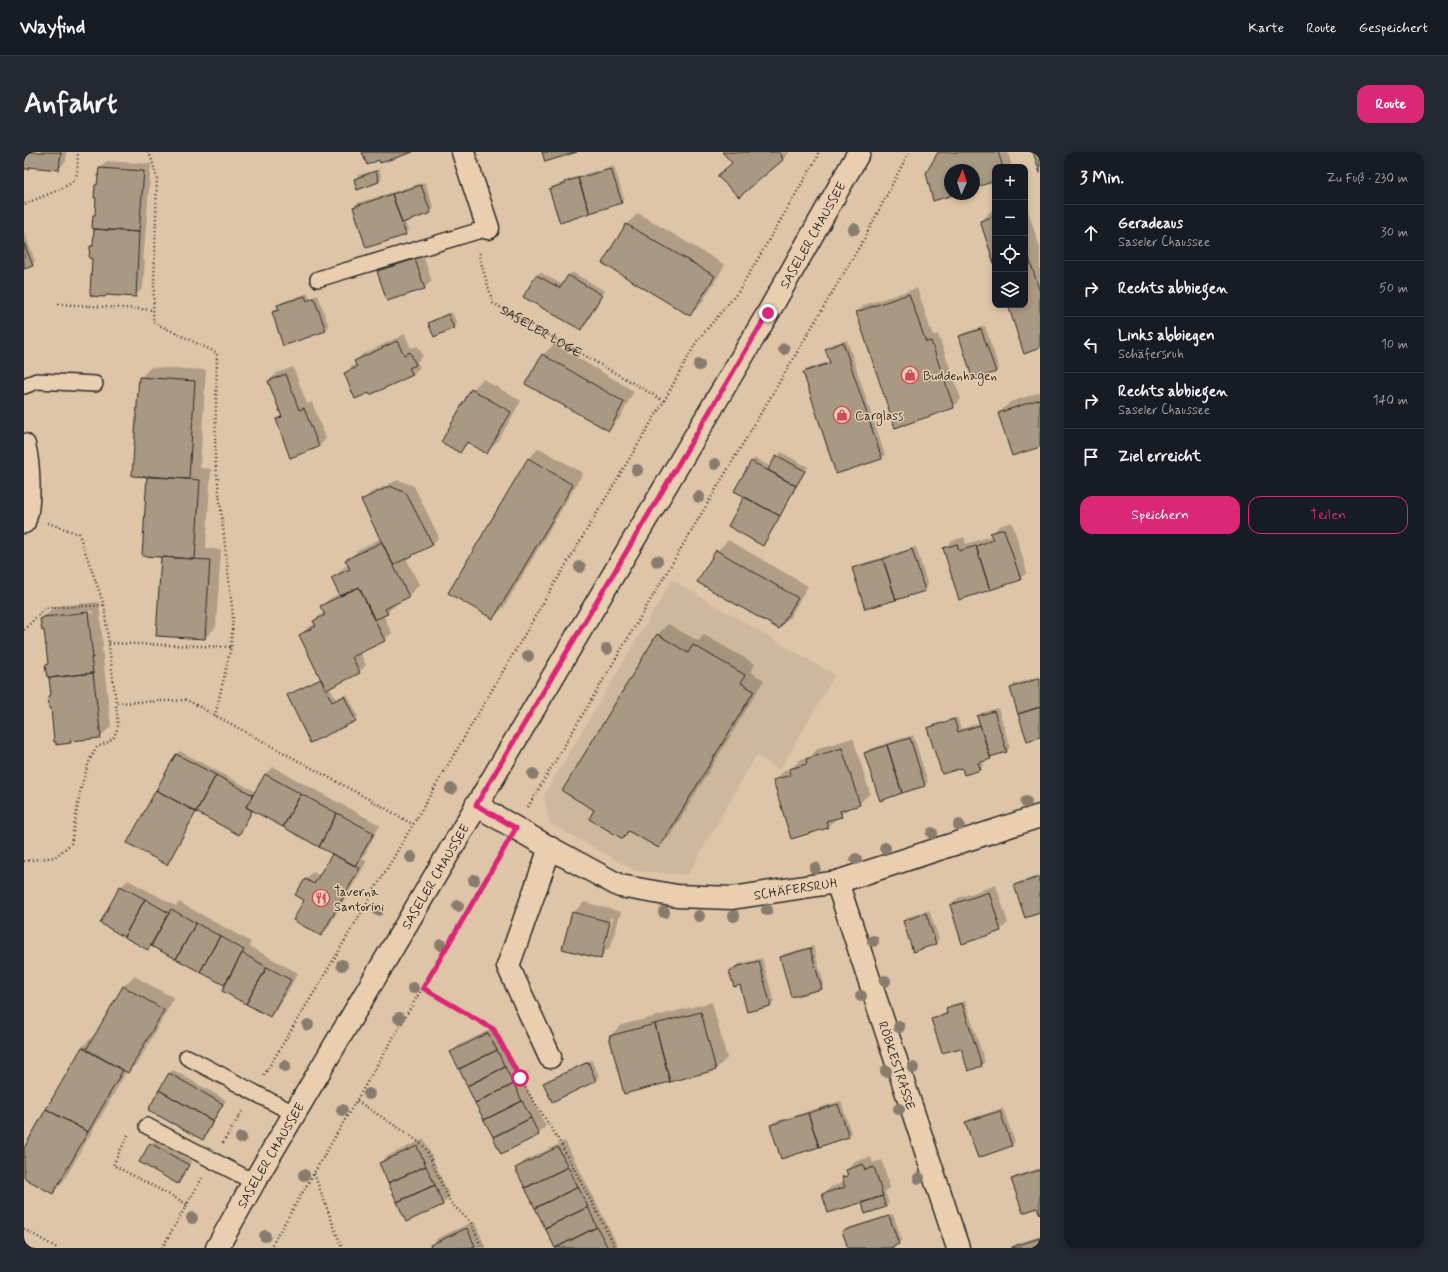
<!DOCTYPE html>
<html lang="de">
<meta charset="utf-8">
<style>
body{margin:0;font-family:Mynerve,sans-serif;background:#242831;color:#f1f3f6}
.controls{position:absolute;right:12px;top:12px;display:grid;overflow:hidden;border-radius:8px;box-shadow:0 2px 6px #0003}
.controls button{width:36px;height:36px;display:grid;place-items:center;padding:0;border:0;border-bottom:1px solid #363941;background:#171b24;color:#f1f3f6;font:20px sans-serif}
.compass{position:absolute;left:920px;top:12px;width:36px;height:36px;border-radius:50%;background:#171b24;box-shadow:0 2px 6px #0003;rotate:3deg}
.stop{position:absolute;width:12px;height:12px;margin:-9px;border:3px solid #db2777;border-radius:50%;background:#fff}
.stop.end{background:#db2777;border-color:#fff;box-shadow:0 1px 4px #0008}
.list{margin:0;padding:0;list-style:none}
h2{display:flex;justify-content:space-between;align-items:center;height:52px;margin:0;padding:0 16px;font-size:17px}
h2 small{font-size:13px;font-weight:400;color:#9ea1a6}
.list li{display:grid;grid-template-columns:26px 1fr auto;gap:12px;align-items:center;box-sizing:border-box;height:56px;padding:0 16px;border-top:1px solid #363941}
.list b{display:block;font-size:15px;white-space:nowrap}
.list p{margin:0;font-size:13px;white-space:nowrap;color:#9ea1a6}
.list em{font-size:13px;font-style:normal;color:#9ea1a6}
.actions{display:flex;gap:8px;padding:12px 16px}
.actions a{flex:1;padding:9px 0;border:1px solid #db2777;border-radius:12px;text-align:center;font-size:14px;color:#db2777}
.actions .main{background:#db2777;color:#fff}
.icon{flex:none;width:22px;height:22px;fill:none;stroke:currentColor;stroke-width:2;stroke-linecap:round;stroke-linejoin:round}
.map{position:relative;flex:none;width:1016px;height:1096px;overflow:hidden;border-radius:12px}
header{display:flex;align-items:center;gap:24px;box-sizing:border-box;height:56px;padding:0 20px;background:#171b24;border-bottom:1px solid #363941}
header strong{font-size:19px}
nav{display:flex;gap:22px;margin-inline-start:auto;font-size:14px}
.intro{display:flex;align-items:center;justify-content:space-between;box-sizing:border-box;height:96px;padding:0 24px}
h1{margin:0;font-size:28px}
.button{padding:10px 18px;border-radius:12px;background:#db2777;color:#fff;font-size:14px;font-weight:700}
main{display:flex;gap:24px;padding:0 24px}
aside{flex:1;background:#171b24;border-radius:12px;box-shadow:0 2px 6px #0003}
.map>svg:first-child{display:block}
.built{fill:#ceb89d}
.shadow{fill:#0003;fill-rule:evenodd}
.building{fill:#a99882;stroke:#2b2b2b}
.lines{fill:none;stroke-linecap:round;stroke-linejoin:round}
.service-casing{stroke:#2b2b2b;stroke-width:18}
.minor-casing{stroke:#2b2b2b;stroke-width:25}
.primary-casing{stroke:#2b2b2b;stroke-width:25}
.path{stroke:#2b2b2b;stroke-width:2.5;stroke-dasharray:1 3;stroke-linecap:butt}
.service{stroke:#e9cfb0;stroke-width:15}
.minor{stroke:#e9cfb0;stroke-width:22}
.primary{stroke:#e9cfb0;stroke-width:22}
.tree{fill:#887b6c}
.route{stroke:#db2777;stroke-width:5}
.labels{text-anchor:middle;stroke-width:3;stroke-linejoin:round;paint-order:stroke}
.street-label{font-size:13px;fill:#2b2b2b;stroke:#e9cfb0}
.poi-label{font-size:13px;fill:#2b2b2b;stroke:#e9cfb0;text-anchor:start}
</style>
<header>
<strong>Wayfind</strong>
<nav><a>Karte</a><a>Route</a><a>Gespeichert</a></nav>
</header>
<div class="intro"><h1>Anfahrt</h1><a class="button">Route</a></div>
<main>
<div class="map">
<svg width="1016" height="1096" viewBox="0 0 1016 1096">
<rect width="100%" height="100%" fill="#dec5a8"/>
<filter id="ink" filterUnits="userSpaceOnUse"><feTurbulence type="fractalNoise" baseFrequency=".025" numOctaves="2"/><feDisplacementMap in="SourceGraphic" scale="8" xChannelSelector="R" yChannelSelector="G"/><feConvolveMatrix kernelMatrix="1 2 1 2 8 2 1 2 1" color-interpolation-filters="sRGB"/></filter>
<g filter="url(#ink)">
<path class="built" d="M648,428l163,95 -55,95 -24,-14 -68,119 -52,-4 -87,-48 -5,-28z"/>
<path class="shadow" d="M0,0h43l-1,9 -7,8 -28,-3 -2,2h-5z
M699,0h67l-8,8 -63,16 14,-14z
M915,0h69l4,15h-17v13l-21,7v-17h-24v24h2l-18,6z
M83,9l44,3 -7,88 -1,8h2l-2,28 -8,8 -28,-2 -14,-36 -2,-12 3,-3 1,-15 -1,-13 2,-2v-27l3,-3 1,-15z
M590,14l10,33 -3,3 -71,-13 3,-3 14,-4 3,-3 27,-9v2z
M355,17l3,9 -3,4 -24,-3 3,-4z
M401,30l9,27 -4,3 -25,9 3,10 -3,3 -51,-27 3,-4z
M1001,49l15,47v99l-31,-42h16z
M971,57v54l-14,-42 11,-11z
M614,61l87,52 -24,39 -11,11 -87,-52 24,-39z
M0,79l11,30 -3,4 -8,3z
M398,100l10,29 -8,7 -46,-16 8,-8z
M516,120l23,13 9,-13 33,19 -20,35 -4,3 -44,-54z
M893,136l16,48 5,-2 23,65 -7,8 -97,-94 7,-8z
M284,141l2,5 8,-3 11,32 -4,3 -52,-17 7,-5 -1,-2 3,-4z
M428,160l5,12 -3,3 -20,9 -5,-12 3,-4z
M961,174l14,42 -4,4 -35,-36 3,-3z
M381,182l6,14 7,-2 5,10 -6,6 3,5 -8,8 -67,-1 7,-8 5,-2 -2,-3 8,-7z
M823,188l38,115 -3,3 -78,-86 3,-3 23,-8 -4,-12 3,-4z
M530,192l80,47 -14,27 -11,11 -66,-74z
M127,215l55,3 -6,98 11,1 -5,79 15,2 -5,77 -11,11 -43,-82 -14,-81 -8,-97z
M269,215l14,37 5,-2 14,37 -8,8 -41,-27 5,-6 -13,-33 8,-8z
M459,227l38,22 -23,40 -11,11 -18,-10 -9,9 12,-61z
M1016,240v54l-41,-33 11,-11z
M515,296l44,25 -79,134 -11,11 35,-159z
M757,300l27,15 -42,74 -3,4 -34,-19 17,-30 -10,-5 16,-29 3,-4 16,9z
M374,328l16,6 25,51 -7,8 -26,13 13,27 -11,11 -10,6 -11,11 -4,2 9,18 -8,7 -24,12 6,13 -7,7 -30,15 7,12 11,-5 11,22 -3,4 -67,-24 3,-3v2l35,-17 -26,-43 7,-7 9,-5 -2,-2 10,-9 -3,-6 8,-7 11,-6 -7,-15 11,-11 5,-2 -2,-5 11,-10 23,-12 -18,-37 7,-8z
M988,370l15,50 -7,7 -76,-30 8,-8 12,-4 2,7 26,-8v-2l7,-8z
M704,388l80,46 -18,31 -11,11 -62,-77z
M892,395l12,39 -3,4 -59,18 -13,-40 4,-3z
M75,450l4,44 -1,2 9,78 -11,11 -27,3 -3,2 -18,-35 -3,-11 3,-3 -2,-15 -4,-13 3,-2 -4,-34 -4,-10 14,-13zM69,459v2l-41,4v-2z
M644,472l30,17 6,-6 9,5 42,24 -4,8 13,8 -94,156 -11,11 -29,-16 -7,7 -27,-28 61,-175z
M1016,524v59l-29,-47 3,-4z
M974,556l12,39 -3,4 -25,9 2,5 -4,4 -52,-41 4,-3 25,-8 4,12 19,-6 -2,-7 3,-3z
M889,583l15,47 -4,3 -59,-32 4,-4z
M829,586l17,55 -11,11 -9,3 -23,20 -53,-46 11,-11 8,-3 8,-8 10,-3 7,-8z
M156,599l76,41 9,-18 8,-7 107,58 -18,34 5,2 -39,67 -7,7 -15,-35 -1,-21 8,-7 7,4 13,-23 -80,-43 -11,21 -4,3 -41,-23 -27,49 -3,4 -39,-21 48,-89z
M1016,723v37l-25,-27 4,-3z
M104,728l48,26 3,-4 72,40 -2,4 49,27 -20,36 -8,7 -44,-31 -74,-40 -4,4 -27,-62z
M972,733l12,38 -8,7 -49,-25 7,-7z
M560,750l37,10 -10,34 -11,11 -27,-44zM587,765l2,1 -8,28h-2z
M905,758l10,29 -3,4 -22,7 -10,-29 3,-4z
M789,794l11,38 -3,4 -40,-31 3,-3z
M738,806l12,43 -3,4 -23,6 -8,-27 -9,-13 8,-7z
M110,824l40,22 -35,63 -11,11 -1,-1 -64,111 -11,11 -28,-16v-27l58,-103 11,-11 2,1 29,-51z
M941,849l20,61 -4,3 -49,-45 4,-4 12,-4 -1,-3 3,-4z
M688,850l15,56 -11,11 -106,-33 11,-11z
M472,875l50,99 -7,8 -37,18 -51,-99 8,-8z
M567,908l8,16 -3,4 -44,21 -8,-18 4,-3z
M149,918l53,30 -20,36 -4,3 -33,-65z
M817,949l10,32 -3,3 -77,-10 3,-4z
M979,956l12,34 -3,3 -34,12 -12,-34 4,-4z
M400,987l26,58 -7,7 -37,16 -26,-57 7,-7z
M131,988l37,21 -14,22 -38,-21z
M541,989l54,107h-63l-40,-79 8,-8z
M847,1005l2,6 9,-3 8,28 -5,4 4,11 -4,3 -22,-3 3,-3 -43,-6 8,-7 14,-5 -2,-4 5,-5 -1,-3 7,-8z
M1016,1016v45l-2,-6 -25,-28 3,-3z
M869,1062l9,26 -7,5 1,3h-47l-6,-16 4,-4z
M450,1069l12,27h-54l-1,-3 7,-7z
M1016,1084v12h-27l3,-4z"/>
<path class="building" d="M0,0h37l-2,18 -30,-3v2h-5z
M338,0h51l-33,11 -1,-3 -12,5z
M518,0h35l-32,10z
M698,0h58l3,8 -44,37 -22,-21 15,-13z
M914,0h60l5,15h-8v14l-21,7v-18h-24v24h6l-23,7 -7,-28z
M1009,0h7v21z
M75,16l45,3 -5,61 -45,-3 -2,-1 1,-13h2l1,-17h-2l1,-13h2z
M587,17l11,34 -32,10 -12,-35z
M352,19l3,11 -22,8 -3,-11z
M554,26l12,35 -30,10 -11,-34 17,-6 -1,-1z
M397,33l10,28 -29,10 -10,-29z
M368,42l14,41 -40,13 -13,-41z
M971,64v50l-15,-45z
M602,72l89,52 -25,40 -88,-53z
M70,77l45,3 -3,65 -30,-2 -1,2 -14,-1 -1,-3 2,-34 -3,-1 1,-12h3z
M0,91l9,23 -9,3z
M1001,93l15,47v56l-16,6 -16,-49h17z
M391,107l10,30 -38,12 -10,-30z
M512,123l24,13 8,-13 34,20 -21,35 -58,-33z
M885,142l17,48 5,-1 23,67 -59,20 -39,-116z
M281,144l2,5 7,-3 12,33 -43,15 -11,-34 7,-2 -2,-5z
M424,162l6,14 -20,9 -6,-14z
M957,177l15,43 -23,8 -14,-44z
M373,189l7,14 6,-3 6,13 -7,3 4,7 -43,20 -1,-2 -14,6 -11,-26 13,-6 -3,-6z
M819,190l39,117 -46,15 -33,-102 27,-9 -5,-14z
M518,202l82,48 -15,29 -84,-47z
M262,222l13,36 5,-2 15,39 -29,11 -14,-39 6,-2 -14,-36z
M115,225l56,4 -6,98 -57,-3z
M447,237l40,23 -24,42 -20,-12 -7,11 -19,-11z
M1016,247v48l-28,9 -14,-43z
M752,303l29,16 -9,15 -28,-16z
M504,306l45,27 -80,134 -45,-26z
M727,309l45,25 -16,30 -46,-25z
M123,324l53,4 -5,79 -53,-3z
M366,334l16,7 27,52 -40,20 -32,-65z
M720,345l36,19 -17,30 -35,-20z
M980,377l17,51 -31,10 -14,-44 17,-6 -3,-7z
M358,390l27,55 -24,12 3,5 -14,6 -15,-33 -19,9 -9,-18 19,-9 -5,-9z
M933,392l2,7 17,-5 14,44 -31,10 -16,-52z
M888,397l13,42 -29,9 -13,-41z
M692,398l82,48 -19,31 -82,-47z
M137,405l49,3 -5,79 -49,-3z
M859,407l13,41 -31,9 -13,-41z
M335,435l26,54 -33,16 8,16 -34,17 -27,-55 17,-9 -3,-5 12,-6 -5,-9z
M64,460l5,46h-2l2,15 -44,5v-2l-2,1 -2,-12 3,-1 -4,-34 -2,1 -2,-12 3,-1v-1z
M633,482l31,19 5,-8 9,5 43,25 -4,8 13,8 -95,157 -31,-17 -5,8 -34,-20 5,-9 -32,-19z
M69,521l8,65 -31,3 1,2 -15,2v-3h-2l-3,-34h-2l-1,-12 3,-1 -2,-17z
M1016,526v29l-22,7 -8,-26z
M297,527l11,23 12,-6 12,25 -46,22 -23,-48z
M1016,555v30l-13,4 -9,-27z
M970,559l13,41 -17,5 -13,-41z
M930,567l4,13 22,-7 11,34 -13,4 3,7 -17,5 -2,-7 -20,6 -15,-46z
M886,586l15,48 -23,7 -15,-48z
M863,593l15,48 -22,8 -16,-48z
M818,596l18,57 -20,6 2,6 -16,4 2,7 -37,11 -18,-59 18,-5 -2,-6 18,-5 -1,-5z
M152,602l40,21 -20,37 -40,-22z
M241,622l36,20 -18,33 -37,-20z
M192,623l37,20 -7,12 6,4 -13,24 -43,-23z
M132,638l40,22 -29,53 -40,-22z
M277,642l36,19 -18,34 -36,-20z
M313,661l37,20 -19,33 -36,-19z
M308,702l28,14 -39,68 -28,-16 11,-20 -9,-5 10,-16 9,5z
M1016,725v36l-15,5 -11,-33z
M96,734l25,13 -21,38 -24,-14z
M965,740l12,39 -39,13 -12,-39z
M121,747l24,14 -21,37 -24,-13z
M147,757l25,14 -20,36 -25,-13z
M548,760l38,10 -9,37 -39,-10z
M902,761l10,31 -23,8 -10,-31z
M172,771l24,13 -20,36 -24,-13z
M196,784l24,14 -20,35 -24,-13z
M786,796l12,41 -31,8 -11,-40z
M218,801l25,14 -21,37 -24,-13z
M735,809l12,45 -24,6 -7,-27 -6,2 -5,-16 6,-2v-2z
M243,815l24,13 -21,37 -24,-13z
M99,834l41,24 -36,63 -42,-23z
M938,851l20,63 -14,5 -7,-23 -19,5 -11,-34 16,-5 -1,-6z
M677,860l15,58 -46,12 -15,-58z
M631,872l15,58 -46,12 -15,-58z
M464,881l9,17 -38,19 -9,-17z
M58,895l41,23 -35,62 -42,-23z
M473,898l8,17 -38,19 -8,-17z
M564,910l8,19 -44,21 -9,-19z
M481,915l9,17 -39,19 -8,-17z
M145,921l54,31 -10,17 -54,-31z
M490,932l8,17 -38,19 -9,-17z
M135,938l54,31 -10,19 -55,-30z
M498,949l9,17 -38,19 -9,-17z
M814,952l11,33 -30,10 -11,-34z
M22,957l42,23 -35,62 -29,-16v-30z
M976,959l12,35 -34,12 -13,-36z
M784,961l11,34 -38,12 -11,-34z
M507,966l8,17 -38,19 -8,-17z
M126,991l39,22 -11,19 -39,-22z
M393,994l9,20 -38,17 -9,-20z
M534,995l10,20 -43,21 -10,-20z
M839,1012l2,6 9,-3 9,29 -55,17 -6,-19 23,-7 -3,-10 6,-1 -2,-6z
M402,1014l9,19 -38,17 -9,-19z
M544,1015l10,20 -43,21 -10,-20z
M1016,1018v44l-3,-6 -14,5 -12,-34z
M411,1033l8,20 -37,17 -9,-20z
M554,1035l10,20 -43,21 -10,-20z
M858,1044l4,11 -21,7 -3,-11z
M564,1055l9,20 -42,21 -10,-20z
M865,1064l10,28 -7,3v1h-44l-6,-17z
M573,1075l10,19 -3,2h-49z
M443,1076l8,18 -5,2h-39l-1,-3z
M1016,1086v10h-28v-1z"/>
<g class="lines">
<defs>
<path id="service" d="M294,127l170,-51
M0,234l13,-5 58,3
M163,905l108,57
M123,974l107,56"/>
<g id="minor">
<path d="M439,0l25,76"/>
<path d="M0,293c5,18 7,60 0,77"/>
<path id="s2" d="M452,653l74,43 70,38 57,10 55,2 105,-16 203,-66"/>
<path id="s3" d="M813,730l121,366"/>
<path d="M526,905l-42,-91 42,-118"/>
</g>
<g id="primary">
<path id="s4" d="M193,1096l37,-66 514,-869 91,-161"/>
</g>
</defs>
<use href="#service" class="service-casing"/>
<use href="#minor" class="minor-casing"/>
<use href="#primary" class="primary-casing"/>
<g class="path">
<path d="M124,0l3,5 6,21 -4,144 64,31 -2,104 18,159 -2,31 -16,69"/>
<path d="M1,52c10,-5 43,-16 49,-24 5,-6 3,-20 4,-28"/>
<path id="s1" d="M456,101l-1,3 14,47 171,98"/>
<path d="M34,152l95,6"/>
<path d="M24,371l31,11 25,71 12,98 71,-3 198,108 27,16"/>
<path d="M0,478l21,-22 59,-3"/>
<path d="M85,491l122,4"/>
<path d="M504,655l336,-568 45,-87"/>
<path d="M0,709l31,-4 16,-13 10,-57 9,-28 7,-12 11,-5 6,-5 4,-10 -2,-24"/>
<path d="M399,836l70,41 26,49 38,59 59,111"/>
<path d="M240,923l57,-94 225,-383 118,-197 33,-60 42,-50 79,-135v-4"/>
<path d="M495,926l10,-7"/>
<path d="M333,949l51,33 17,13 25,55 21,21 11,25"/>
<path d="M104,983l-15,30 74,39"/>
<path d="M199,991l20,-33"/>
<path d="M290,1022l28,74"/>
<path d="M0,1077l33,19"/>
<path d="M138,1096l40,-70"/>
<path d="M246,1096l233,-398"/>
</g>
<use href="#service" class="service"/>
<use href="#minor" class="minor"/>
<use href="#primary" class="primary"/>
</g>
<g class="tree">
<circle cx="830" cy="77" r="6"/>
<circle cx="760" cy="197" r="6"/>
<circle cx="675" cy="213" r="6"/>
<circle cx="691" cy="312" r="6"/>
<circle cx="613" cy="318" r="6"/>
<circle cx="675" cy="345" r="6"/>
<circle cx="633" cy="409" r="6"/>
<circle cx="556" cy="415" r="6"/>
<circle cx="583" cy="497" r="6"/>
<circle cx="504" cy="504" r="6"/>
<circle cx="509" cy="622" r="6"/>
<circle cx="427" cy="637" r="6"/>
<circle cx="1002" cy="650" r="6"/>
<circle cx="935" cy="673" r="6"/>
<circle cx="908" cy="681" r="6"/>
<circle cx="861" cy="696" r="6"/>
<circle cx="387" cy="705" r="6"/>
<circle cx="832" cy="707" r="6"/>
<circle cx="791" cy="716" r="6"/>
<circle cx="450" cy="728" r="6"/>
<circle cx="434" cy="754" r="6"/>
<circle cx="354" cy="758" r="6"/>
<circle cx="743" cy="758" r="6"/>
<circle cx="640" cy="760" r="6"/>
<circle cx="675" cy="764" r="6"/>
<circle cx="710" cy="764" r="6"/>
<circle cx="849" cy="789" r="6"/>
<circle cx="417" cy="793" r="6"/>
<circle cx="318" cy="813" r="6"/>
<circle cx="861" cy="829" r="6"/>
<circle cx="389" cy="836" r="6"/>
<circle cx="837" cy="844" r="6"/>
<circle cx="375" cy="866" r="6"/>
<circle cx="284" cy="873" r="6"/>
<circle cx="875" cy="875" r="6"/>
<circle cx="261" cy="914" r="6"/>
<circle cx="889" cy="916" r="6"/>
<circle cx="862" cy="919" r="6"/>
<circle cx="345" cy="942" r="6"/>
<circle cx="875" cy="957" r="6"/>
<circle cx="318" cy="958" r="6"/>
<circle cx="217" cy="986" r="6"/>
<circle cx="280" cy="1023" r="6"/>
<circle cx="895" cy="1026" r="6"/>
<circle cx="168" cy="1066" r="6"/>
<circle cx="241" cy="1084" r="6"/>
</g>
</g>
<g class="lines" filter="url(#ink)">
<path class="route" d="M496,926l-27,-49 -70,-41 93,-160 -40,-23 292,-492"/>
</g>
<defs>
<symbol id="shop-ring" viewBox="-11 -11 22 22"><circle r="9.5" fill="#e9cfb0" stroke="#d1495b" stroke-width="1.5"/><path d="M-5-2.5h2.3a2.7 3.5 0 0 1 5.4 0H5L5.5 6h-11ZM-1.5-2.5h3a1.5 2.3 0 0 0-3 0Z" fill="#d1495b"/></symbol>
<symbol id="restaurant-ring" viewBox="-11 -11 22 22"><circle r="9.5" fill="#e9cfb0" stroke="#d1495b" stroke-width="1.5"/><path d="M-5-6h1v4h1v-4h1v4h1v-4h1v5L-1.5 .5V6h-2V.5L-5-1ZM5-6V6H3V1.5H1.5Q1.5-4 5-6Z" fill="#d1495b"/></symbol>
</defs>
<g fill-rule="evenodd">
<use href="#shop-ring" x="876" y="213" width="20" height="20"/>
<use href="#shop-ring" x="808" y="253" width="20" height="20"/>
<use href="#restaurant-ring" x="287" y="736" width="20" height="20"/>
</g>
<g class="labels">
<g class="street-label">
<text dy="5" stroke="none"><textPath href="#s4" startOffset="1175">SASELER CHAUSSEE</textPath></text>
<text dy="5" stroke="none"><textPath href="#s1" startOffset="108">SASELER LOGE</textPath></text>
<text dy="5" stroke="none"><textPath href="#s4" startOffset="431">SASELER CHAUSSEE</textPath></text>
<text dy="5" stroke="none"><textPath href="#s2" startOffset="342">SCHÄFERSRUH</textPath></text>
<text dy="5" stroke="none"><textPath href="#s3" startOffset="193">RÖBKESTRASSE</textPath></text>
<text dy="5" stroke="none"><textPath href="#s4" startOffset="107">SASELER CHAUSSEE</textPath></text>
</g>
<g class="poi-label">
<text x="899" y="228">Buddenhagen</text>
<text x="831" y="268">Carglass</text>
<text x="310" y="744">Taverna<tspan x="310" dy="15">Santorini</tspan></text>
</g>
</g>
</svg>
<div class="controls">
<button>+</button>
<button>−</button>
<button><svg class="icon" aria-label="locate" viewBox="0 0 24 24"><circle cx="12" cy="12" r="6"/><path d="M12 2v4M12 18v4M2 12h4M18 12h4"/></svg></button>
<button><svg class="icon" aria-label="layers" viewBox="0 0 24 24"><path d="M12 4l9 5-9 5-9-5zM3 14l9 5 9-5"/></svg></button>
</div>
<svg class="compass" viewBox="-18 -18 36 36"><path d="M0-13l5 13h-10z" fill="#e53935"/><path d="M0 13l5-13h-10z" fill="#9ea1a6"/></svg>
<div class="stop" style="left:496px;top:926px"></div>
<div class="stop end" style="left:744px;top:161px"></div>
</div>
<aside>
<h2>3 Min.<small>Zu Fuß · 230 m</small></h2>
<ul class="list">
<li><svg class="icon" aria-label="ahead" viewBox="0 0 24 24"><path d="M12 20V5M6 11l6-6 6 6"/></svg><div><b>Geradeaus</b><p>Saseler Chaussee</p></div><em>30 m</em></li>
<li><svg class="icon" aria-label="right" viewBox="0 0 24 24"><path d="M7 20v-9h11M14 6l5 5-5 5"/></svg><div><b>Rechts abbiegen</b></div><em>50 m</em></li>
<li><svg class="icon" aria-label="left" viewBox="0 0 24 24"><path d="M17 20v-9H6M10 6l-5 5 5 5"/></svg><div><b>Links abbiegen</b><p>Schäfersruh</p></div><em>10 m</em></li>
<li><svg class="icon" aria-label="right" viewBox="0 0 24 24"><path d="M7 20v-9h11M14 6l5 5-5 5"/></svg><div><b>Rechts abbiegen</b><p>Saseler Chaussee</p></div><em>140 m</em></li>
<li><svg class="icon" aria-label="arrive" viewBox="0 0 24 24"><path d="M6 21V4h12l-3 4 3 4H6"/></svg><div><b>Ziel erreicht</b></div></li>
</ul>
<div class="actions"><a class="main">Speichern</a><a>Teilen</a></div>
</aside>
</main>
